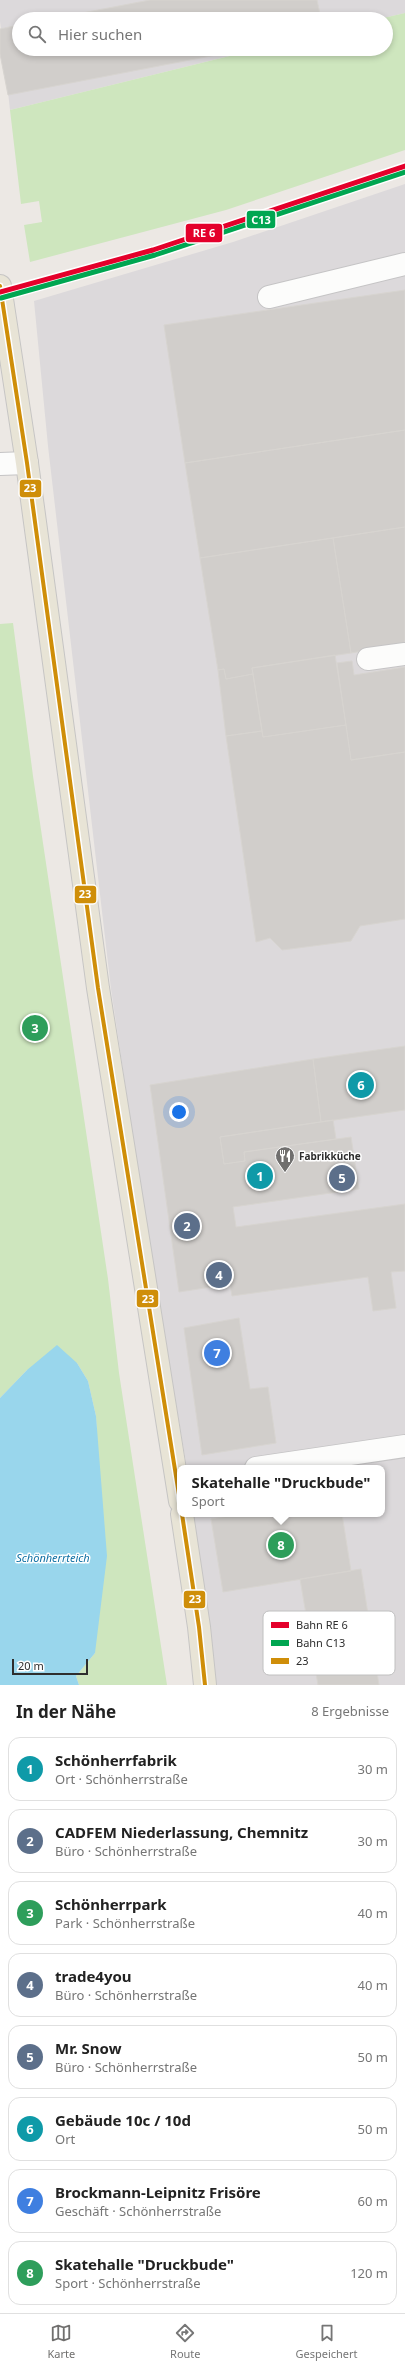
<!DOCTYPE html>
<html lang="de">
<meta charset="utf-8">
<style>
body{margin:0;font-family:"Noto Sans",sans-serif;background:#f2f2f2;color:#222}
.scale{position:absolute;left:12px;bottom:10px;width:76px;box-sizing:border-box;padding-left:4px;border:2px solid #2e2e2e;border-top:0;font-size:11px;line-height:14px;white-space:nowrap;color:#2e2e2e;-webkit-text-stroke:3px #fff;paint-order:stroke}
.you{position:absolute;left:179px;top:1112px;width:14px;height:14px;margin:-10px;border:3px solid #fff;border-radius:50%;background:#1a73e8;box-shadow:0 0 0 6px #1a73e833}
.badge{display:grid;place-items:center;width:26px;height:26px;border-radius:50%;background:#706f6e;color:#fff;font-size:13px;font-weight:700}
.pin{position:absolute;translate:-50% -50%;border:2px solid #fff;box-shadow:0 1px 4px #0006}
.popup{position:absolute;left:177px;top:1465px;width:208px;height:52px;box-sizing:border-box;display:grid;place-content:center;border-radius:8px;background:#fff;filter:drop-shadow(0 1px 3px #0005);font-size:13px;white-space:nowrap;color:#767676}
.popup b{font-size:15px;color:#222}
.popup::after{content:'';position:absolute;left:50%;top:100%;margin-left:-8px;border:8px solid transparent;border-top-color:#fff}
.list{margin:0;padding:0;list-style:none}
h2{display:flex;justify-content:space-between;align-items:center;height:52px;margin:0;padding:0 16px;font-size:17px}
h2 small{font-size:13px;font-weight:400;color:#767676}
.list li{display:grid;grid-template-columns:26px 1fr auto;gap:12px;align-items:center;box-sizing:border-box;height:64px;margin:0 8px 8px;padding:0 8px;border:1px solid #e0e0e0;border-radius:12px}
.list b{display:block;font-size:15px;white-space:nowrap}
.list p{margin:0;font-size:13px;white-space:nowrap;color:#767676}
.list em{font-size:13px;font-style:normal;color:#767676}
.icon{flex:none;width:22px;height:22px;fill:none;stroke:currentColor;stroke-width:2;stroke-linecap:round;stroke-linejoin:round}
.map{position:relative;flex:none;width:405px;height:1685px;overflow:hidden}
.search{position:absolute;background:#fff;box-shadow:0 2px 6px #0003;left:12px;right:12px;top:12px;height:44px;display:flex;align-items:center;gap:10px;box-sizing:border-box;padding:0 14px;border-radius:22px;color:#767676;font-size:15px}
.sheet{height:628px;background:#fff}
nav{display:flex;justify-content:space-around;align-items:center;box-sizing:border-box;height:56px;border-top:1px solid #e0e0e0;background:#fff;font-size:11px;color:#767676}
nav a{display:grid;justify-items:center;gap:2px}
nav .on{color:#706f6e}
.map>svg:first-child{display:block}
.industrial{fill:#dcd9db}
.green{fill:#cee6be}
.water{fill:#99d6ec}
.building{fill:#d1cecb;stroke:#d7d4d0}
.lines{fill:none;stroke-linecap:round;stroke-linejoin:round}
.minor-casing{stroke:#c5c4c5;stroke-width:24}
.major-casing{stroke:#c6c5c4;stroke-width:24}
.minor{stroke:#fcfcfb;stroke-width:22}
.major{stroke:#e8e4d6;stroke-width:22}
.bus-1-casing{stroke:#fff;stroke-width:7}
.bus-1{stroke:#cf8e09;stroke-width:4}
.rail-1-casing{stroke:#fff;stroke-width:8}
.rail-2-casing{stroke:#fff;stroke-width:8}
.rail-1{stroke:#e4002b;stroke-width:5}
.rail-2{stroke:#00a651;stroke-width:5}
.labels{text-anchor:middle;stroke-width:3;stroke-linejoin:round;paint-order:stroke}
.poi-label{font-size:10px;font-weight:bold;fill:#2e2e2e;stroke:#fff;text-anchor:start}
.water-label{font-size:11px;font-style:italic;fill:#0d6fa3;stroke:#fff}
.key{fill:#fff;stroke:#c0c0c0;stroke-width:1}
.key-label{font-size:11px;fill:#2e2e2e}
.line-badge{stroke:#fff;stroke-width:1.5}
.badge-label{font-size:11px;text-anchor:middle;font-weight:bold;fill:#fff}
</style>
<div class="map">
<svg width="405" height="1685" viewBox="0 0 405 1685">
<rect width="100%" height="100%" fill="#ece8e4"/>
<path class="industrial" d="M0,0h405v13l-26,6h-360v30h239l-248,61 -10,-89z
M405,184v1501h-190l-22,-171h189v-46h-195l-38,-224 -38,-255 -63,-543 -14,-145 199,-59z"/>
<path class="green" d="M405,13v137l-179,60 -196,52 -6,-37 18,-3 -3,-21 -18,3 -11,-94 248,-61h128v-30h-7z
M13,623l20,153 75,503 11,94 48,312h-88l-3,-9 19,-23 3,-189 -2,-48 -8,-35 -11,-18 -50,7 -27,28v-774z"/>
<path class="water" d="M57,1345l20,18 11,18 8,35 11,140 -12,97 -19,23 3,9h-79v-287l27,-28z"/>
<path class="building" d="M150,0h167l4,19h-270z
M19,25v24h228l-239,46 -8,-41v-25z
M405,290v140l-220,33 -21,-138z
M405,430v97l-205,31 -15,-95z
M405,527v117l-54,9 -18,-115z
M333,538l18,115 -99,15 1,6 -27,5 -2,-10 -6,1 -18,-112z
M335,655l11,70 -83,12 -11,-69z
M352,661l2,14 51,-8v85l-54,8 -14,-97z
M224,669l2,10 27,-5 9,57 -36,5 -8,-66z
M346,725l5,35 54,-8v167l-45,7 -9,15 -69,9 -12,-12 -14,4 -30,-206 36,-5 1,6z
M405,1046v64l-84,12 -8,-63z
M313,1059l8,63 -101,15 4,27 21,-3 -1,-9 107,-15 8,52 -126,18 3,20 169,-23v67l-14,1 5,36 -23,3 -5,-34 -136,19 -2,-12 -51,8 -29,-207z
M333,1120l3,19 -92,13 1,9 -21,3 -4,-27z
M239,1318l11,71 18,-2 8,56 -74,12 -18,-127z
M240,1514h102l9,57 -128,21 -12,-73z
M361,1569l18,116h-61l-18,-106z"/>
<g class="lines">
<defs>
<path id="minor" d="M269,297l136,-33
M0,464l27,-1
M368,659l37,-5
M256,1468l149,-22"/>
<path id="major" d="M0,286l27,177 71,525 82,513
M182,1514l17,113 6,58"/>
</defs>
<use href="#minor" class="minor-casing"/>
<use href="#major" class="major-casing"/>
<use href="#minor" class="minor"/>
<use href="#major" class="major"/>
<defs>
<path id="bus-1" d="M0,286l27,177 71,525 82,513
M182,1514l17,113 6,58"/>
</defs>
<use href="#bus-1" class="bus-1-casing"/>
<use href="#bus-1" class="bus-1"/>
<defs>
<path id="rail-1" d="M0,292l153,-42 252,-84"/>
<path id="rail-2" d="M1,298l154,-43 250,-83"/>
</defs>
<use href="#rail-1" class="rail-1-casing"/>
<use href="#rail-2" class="rail-2-casing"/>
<use href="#rail-1" class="rail-1"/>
<use href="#rail-2" class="rail-2"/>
</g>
<defs>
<symbol id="restaurant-pin" viewBox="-11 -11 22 30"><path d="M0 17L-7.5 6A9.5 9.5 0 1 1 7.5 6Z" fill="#706f6e" stroke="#fff"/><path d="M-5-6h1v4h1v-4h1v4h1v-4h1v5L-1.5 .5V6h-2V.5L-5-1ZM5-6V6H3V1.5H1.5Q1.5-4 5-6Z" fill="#fff"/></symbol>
</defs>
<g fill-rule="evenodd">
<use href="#restaurant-pin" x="274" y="1145" width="22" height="30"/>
</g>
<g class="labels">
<g class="poi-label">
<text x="299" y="1160">Fabrikküche</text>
</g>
<g class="water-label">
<text x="53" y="1562">Schönherrteich</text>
</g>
</g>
<rect x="263" y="1611" width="132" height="64" rx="6" class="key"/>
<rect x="271" y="1622" width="18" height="6" fill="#e4002b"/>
<rect x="271" y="1640" width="18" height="6" fill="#00a651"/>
<rect x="271" y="1658" width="18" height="6" fill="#cf8e09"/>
<g class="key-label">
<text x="296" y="1629">Bahn RE 6</text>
<text x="296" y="1647">Bahn C13</text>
<text x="296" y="1665">23</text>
</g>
<g class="line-badge">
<rect x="246" y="210" width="30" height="19" rx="4" fill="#00a651"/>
<rect x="185" y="223" width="38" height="20" rx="4" fill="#e4002b"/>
<rect x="19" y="479" width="23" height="19" rx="4" fill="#cf8e09"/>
<rect x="74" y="885" width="23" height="19" rx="4" fill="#cf8e09"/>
<rect x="136" y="1289" width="23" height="19" rx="4" fill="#cf8e09"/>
<rect x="183" y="1590" width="23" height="19" rx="4" fill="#cf8e09"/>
</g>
<g class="badge-label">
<text x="261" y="224">C13</text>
<text x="204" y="237">RE 6</text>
<text x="30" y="492">23</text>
<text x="85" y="898">23</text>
<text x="148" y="1303">23</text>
<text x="195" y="1603">23</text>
</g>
</svg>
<div class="scale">20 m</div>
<div class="you"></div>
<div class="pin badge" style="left:260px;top:1176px;background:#0f9aa8">1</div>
<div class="pin badge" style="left:187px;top:1226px;background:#5c6f8a">2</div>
<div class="pin badge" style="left:35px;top:1028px;background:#2e9e5b">3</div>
<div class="pin badge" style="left:219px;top:1275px;background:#5c6f8a">4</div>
<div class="pin badge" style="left:342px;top:1178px;background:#5c6f8a">5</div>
<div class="pin badge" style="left:361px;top:1085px;background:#0f9aa8">6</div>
<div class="pin badge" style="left:217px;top:1353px;background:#3f7fe0">7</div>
<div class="pin badge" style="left:281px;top:1545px;background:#2e9e5b">8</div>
<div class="popup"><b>Skatehalle &quot;Druckbude&quot;</b>Sport</div>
<div class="search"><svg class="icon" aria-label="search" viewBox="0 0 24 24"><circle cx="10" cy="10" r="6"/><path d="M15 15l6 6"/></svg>Hier suchen</div>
</div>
<section class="sheet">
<h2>In der Nähe<small>8 Ergebnisse</small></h2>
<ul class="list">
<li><span class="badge" style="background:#0f9aa8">1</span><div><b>Schönherrfabrik</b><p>Ort · Schönherrstraße</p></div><em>30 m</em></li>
<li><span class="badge" style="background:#5c6f8a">2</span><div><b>CADFEM Niederlassung, Chemnitz</b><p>Büro · Schönherrstraße</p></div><em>30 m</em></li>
<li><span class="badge" style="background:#2e9e5b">3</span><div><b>Schönherrpark</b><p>Park · Schönherrstraße</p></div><em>40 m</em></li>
<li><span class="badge" style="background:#5c6f8a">4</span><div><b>trade4you</b><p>Büro · Schönherrstraße</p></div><em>40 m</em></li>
<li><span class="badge" style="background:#5c6f8a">5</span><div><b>Mr. Snow</b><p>Büro · Schönherrstraße</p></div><em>50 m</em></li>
<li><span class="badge" style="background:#0f9aa8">6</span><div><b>Gebäude 10c / 10d</b><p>Ort</p></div><em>50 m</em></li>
<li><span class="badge" style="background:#3f7fe0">7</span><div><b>Brockmann-Leipnitz Frisöre</b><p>Geschäft · Schönherrstraße</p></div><em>60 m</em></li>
<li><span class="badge" style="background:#2e9e5b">8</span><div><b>Skatehalle &quot;Druckbude&quot;</b><p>Sport · Schönherrstraße</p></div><em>120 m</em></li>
</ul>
</section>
<nav>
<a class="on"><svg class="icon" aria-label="map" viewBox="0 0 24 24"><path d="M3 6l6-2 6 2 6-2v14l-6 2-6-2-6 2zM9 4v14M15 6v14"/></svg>Karte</a>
<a><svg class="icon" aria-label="directions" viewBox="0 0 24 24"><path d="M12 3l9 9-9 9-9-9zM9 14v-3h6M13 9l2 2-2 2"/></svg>Route</a>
<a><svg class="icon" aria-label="saved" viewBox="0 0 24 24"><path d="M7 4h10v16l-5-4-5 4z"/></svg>Gespeichert</a>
</nav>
